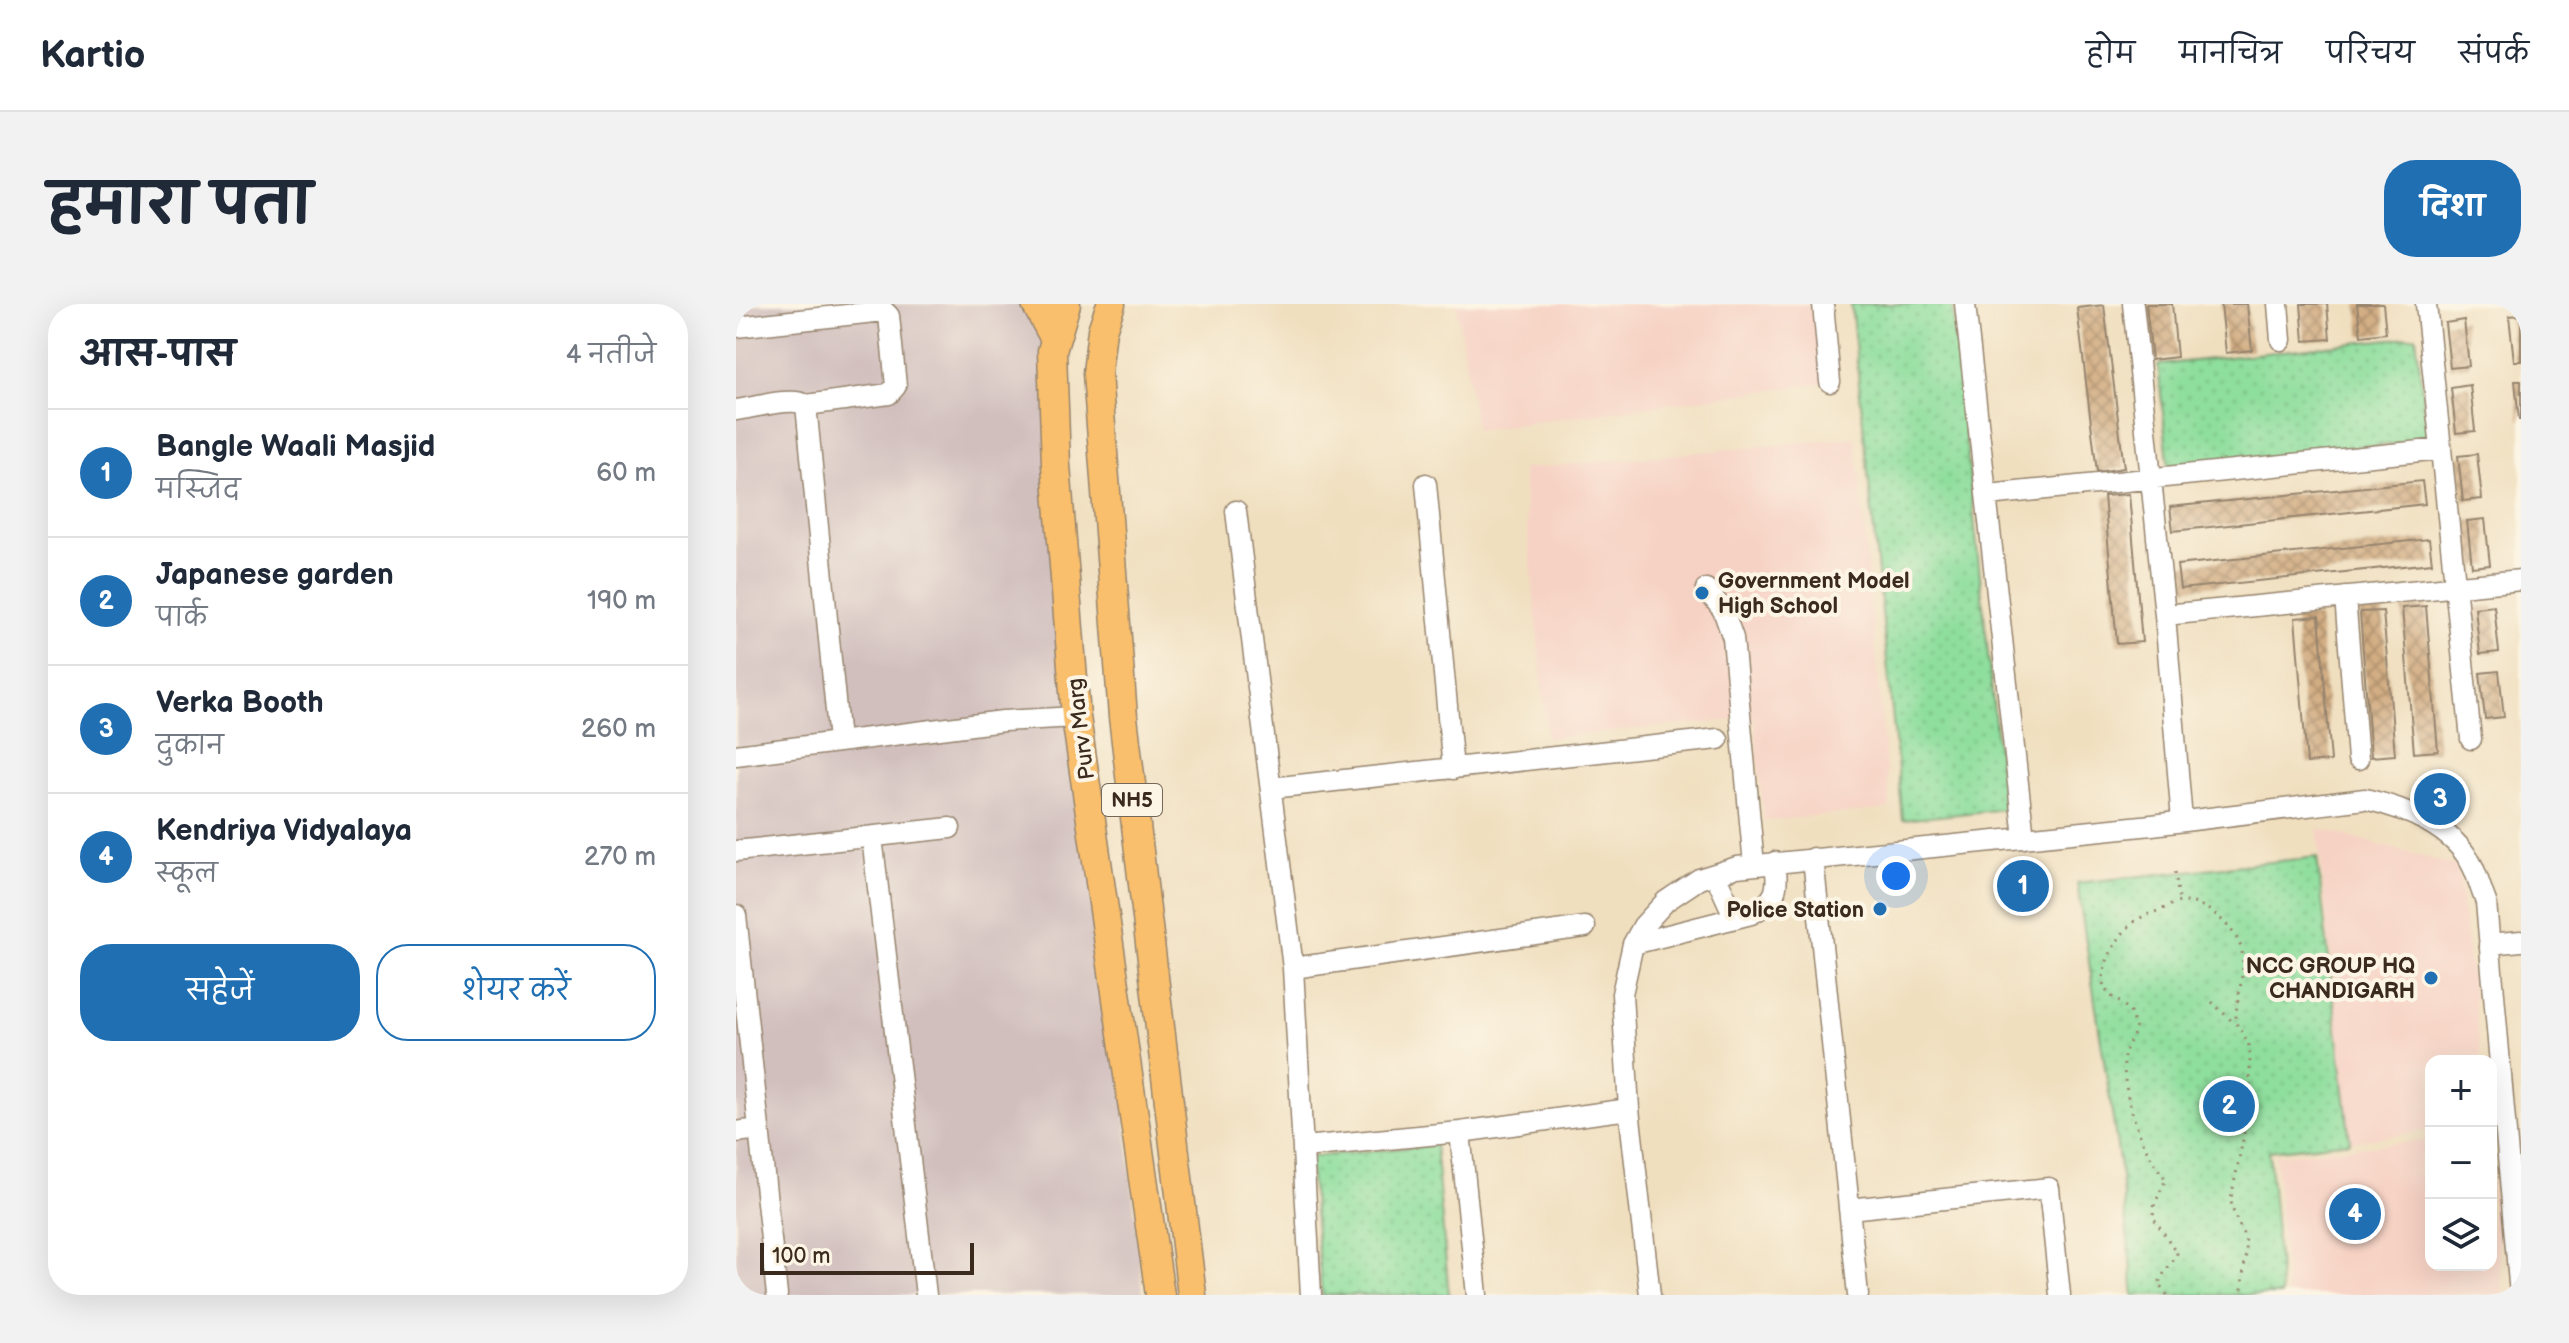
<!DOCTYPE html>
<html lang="hi">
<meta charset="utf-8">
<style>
body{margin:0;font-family:"Balsamiq Sans","Playpen Sans Deva",sans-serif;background:#f2f2f3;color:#1f2937}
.controls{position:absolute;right:24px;bottom:24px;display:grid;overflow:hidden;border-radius:16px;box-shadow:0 8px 32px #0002}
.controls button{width:72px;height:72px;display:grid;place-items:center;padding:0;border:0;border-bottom:2px solid #e0e1e3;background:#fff;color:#1f2937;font:40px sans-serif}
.scale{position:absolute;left:24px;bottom:20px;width:214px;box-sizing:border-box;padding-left:8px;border:4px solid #3b2a1e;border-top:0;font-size:22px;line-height:28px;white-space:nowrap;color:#3b2a1e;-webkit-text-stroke:6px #fcf5e5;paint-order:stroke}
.you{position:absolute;left:1160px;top:572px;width:28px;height:28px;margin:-20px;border:6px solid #fff;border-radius:50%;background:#1a73e8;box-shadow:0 0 0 12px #1a73e833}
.badge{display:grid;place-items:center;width:52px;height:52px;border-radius:50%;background:#1f6fb2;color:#fff;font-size:26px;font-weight:700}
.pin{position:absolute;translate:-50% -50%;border:4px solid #fff;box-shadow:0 2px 8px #0006}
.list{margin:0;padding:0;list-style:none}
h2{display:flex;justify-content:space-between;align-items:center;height:104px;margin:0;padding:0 32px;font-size:34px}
h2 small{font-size:26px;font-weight:400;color:#747a83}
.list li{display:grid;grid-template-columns:52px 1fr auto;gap:24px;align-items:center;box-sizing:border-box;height:128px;padding:0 32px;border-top:2px solid #e0e1e3}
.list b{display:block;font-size:30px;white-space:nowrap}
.list p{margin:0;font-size:26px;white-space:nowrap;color:#747a83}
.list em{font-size:26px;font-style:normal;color:#747a83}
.actions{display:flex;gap:16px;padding:24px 32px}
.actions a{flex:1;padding:18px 0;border:2px solid #1f6fb2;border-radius:32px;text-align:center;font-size:28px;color:#1f6fb2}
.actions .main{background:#1f6fb2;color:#fff}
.icon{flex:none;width:44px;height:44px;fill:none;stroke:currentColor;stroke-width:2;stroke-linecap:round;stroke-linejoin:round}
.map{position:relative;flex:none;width:1785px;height:991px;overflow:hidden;border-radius:32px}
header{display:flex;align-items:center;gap:48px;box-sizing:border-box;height:112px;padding:0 40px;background:#fff;border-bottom:2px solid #e0e1e3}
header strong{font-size:38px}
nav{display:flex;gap:44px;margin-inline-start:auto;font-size:28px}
.intro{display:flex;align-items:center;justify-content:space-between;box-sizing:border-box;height:192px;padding:0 48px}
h1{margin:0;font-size:56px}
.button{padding:20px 36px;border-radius:32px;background:#1f6fb2;color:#fff;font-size:28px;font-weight:700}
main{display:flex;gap:48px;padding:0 48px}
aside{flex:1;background:#fff;border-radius:32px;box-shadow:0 8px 32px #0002}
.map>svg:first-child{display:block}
.built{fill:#f6d2c4}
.industrial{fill:#d1bfbe}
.park{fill:url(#park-dots);stroke:#64845e;stroke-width:2}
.building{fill:url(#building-cross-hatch)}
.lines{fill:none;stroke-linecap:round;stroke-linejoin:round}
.minor-casing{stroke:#96846e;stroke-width:23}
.highway-casing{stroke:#96846e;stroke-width:31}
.path{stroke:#96846e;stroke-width:3;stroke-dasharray:2 6;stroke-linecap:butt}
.minor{stroke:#fff;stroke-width:20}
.highway{stroke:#f9bf6c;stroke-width:28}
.poi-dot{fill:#1f6fb2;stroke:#fcf5e5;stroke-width:3}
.labels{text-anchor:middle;stroke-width:8;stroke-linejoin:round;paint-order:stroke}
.shield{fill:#fcf5e5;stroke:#75675a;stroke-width:2}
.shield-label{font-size:20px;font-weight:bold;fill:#3b2a1e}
.poi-label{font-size:22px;font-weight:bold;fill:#3b2a1e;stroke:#fcf5e5;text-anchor:end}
.street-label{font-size:22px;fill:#3b2a1e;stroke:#fcf5e5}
</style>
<header>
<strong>Kartio</strong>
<nav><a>होम</a><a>मानचित्र</a><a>परिचय</a><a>संपर्क</a></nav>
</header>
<div class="intro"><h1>हमारा पता</h1><a class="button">दिशा</a></div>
<main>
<aside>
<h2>आस-पास<small>4 नतीजे</small></h2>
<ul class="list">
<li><span class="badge">1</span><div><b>Bangle Waali Masjid</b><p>मस्जिद</p></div><em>60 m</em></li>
<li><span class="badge">2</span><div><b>Japanese garden</b><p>पार्क</p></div><em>190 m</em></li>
<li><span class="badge">3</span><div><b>Verka Booth</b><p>दुकान</p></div><em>260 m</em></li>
<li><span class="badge">4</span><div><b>Kendriya Vidyalaya</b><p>स्कूल</p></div><em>270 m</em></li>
</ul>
<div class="actions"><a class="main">सहेजें</a><a>शेयर करें</a></div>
</aside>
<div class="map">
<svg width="1785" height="991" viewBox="0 0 1785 991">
<defs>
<pattern id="park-dots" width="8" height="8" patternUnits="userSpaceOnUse" patternTransform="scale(2)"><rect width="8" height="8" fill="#8ede9d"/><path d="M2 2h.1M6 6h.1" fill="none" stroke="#7bbf87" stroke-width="1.8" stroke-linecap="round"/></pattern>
<pattern id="building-cross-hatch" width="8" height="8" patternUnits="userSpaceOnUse" patternTransform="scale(2)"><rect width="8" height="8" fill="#d3ae84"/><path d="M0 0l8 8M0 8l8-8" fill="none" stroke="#ac8e6b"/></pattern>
</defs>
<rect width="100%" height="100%" fill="#fcf5e5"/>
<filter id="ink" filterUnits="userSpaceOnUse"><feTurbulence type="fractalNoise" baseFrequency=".0125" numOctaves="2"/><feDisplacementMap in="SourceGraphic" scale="16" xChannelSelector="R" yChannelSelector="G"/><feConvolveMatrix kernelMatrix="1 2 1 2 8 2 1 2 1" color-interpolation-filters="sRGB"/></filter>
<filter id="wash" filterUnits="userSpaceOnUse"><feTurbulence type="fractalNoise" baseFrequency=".006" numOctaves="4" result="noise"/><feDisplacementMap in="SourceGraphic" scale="32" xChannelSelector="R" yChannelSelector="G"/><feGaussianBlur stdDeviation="1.8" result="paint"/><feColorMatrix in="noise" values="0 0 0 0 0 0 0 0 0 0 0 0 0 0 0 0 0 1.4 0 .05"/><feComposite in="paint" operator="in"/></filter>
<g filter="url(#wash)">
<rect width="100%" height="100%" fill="#f0dfbf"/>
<path class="built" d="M720,0h366l8,78 -354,48z
M1120,133l34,372 -126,12 -10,-103 -207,20 -25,-269z
M1581,524l141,38 23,195h-50v69l-81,12z
M1695,836v125h60v-103l12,133h-216l-12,-140z"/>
<path class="industrial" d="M0,0h308l99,991h-407z"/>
<path class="park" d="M1115,0h101l52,505 -101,11z
M1680,32l12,104 -259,30 -11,-105z
M1581,553l33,285 -81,9 12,144h-147l-15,-136 -42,-276z
M699,841l14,150h-127l-13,-138z"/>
<g id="blocks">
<path class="building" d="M1410,0h26l5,53 -25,3z
M1485,0h26l5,46 -26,3z
M1565,0h26l3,35 -26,2z
M1621,0h26l3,29 -25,3z
M1368,1l20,163 -27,4 -20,-164z
M1785,11v46h-7l-5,-45z
M1728,16l5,46 -19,2 -5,-45z
M1779,77h6v39h-2z
M1734,81l5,46 -19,2 -5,-45z
M1741,150l5,45 -19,2 -5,-45z
M1686,177l3,23 -252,27 -3,-24z
M1393,190l13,148 -25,2 -13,-148z
M1749,215l5,46 -18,2 -5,-46z
M1693,235l3,24 -252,26 -3,-24z
M1690,302l12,145 -24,2 -12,-145z
M1758,302l5,46 -19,2 -5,-46z
M1647,307l12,144 -24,2 -11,-145z
M1583,312l12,145 -24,2 -12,-145z
M1763,367l5,46 -19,2 -5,-46z"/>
</g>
</g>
<g filter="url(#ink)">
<use href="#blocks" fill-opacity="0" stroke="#96846e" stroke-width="2"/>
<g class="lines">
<defs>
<path id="minor" d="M1087,0l7,78
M1229,0l59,534
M1397,0l32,311 17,206
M1542,0l3,36
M1690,0l45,435
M0,23l148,-16 5,5 7,70 -7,8 -83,11c-13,-9 -53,3 -70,5
M70,101l33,336
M690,180l27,285
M1252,191l453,-46
M500,207l57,457 18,327
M970,285l17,21 10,28 21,227
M1609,293l13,162
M1429,311l356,-35
M0,451l267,-34 73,-4
M535,484l447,-49
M136,533l54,458
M0,547l214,-23
M1077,554l45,437
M979,570l20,44
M0,611l41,380
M897,640l118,-30c26,-14 28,-24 24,-52
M1753,640l32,-3
M557,664l292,-41
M0,828l23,-3
M724,828l17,163
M568,843l156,-15 169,-23
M1113,905l200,-21 11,107
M914,991l-21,-186 -7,-115 11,-50 10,-18 23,-25 33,-22 38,-12 415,-42 213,-26c40,9 89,28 108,68 5,11 8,23 13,35l34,393"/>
<path id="highway" d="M300,0l19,35
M330,0l-14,47 4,114 20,252 84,578
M375,0l-9,26 -5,43 26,344 69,578"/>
</defs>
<use href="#minor" class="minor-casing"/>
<use href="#highway" class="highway-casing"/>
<path class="path" d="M1439,568l4,28
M1476,698l23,22
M1431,991l-8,-10c2,-12 14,-21 18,-32l-24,-36 1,-11 12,-27c-24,-26 -44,-85 -42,-121 0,-9 9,-20 12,-29 -2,-5 -4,-12 -6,-17 -8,-12 -26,-15 -27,-31 -1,-18 16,-47 30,-58 8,-7 17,-9 27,-13 8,-3 14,-8 23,-8 21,-1 42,18 53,35 16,24 -1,58 0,84 1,9 12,16 13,26 5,50 -8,102 -18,151 0,16 11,29 15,44 2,10 -5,37 -4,53"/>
<use href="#minor" class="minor"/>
<use href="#highway" class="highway"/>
</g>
</g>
<g class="poi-dot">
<circle cx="966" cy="289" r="8"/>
<circle cx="1144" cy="605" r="8"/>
<circle cx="1695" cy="674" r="8"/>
</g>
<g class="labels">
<rect class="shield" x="366" y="480" width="60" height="32" rx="6"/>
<g class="shield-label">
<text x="396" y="503">NH5</text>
</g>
<g class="poi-label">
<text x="982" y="284" text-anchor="start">Government Model<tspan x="982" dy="25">High School</tspan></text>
<text x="1128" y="613">Police Station</text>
<text x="1679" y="669">NCC GROUP HQ<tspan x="1679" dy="25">CHANDIGARH</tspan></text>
</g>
<g class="street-label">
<text transform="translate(344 425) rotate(-97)" y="8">Purv Marg</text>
</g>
</g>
</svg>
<div class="controls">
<button>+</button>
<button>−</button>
<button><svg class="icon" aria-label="layers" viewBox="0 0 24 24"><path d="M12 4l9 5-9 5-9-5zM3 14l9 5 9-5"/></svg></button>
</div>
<div class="scale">100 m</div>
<div class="you"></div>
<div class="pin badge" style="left:1287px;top:582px">1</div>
<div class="pin badge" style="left:1493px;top:802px">2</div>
<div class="pin badge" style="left:1704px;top:495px">3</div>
<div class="pin badge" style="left:1619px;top:910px">4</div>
</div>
</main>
